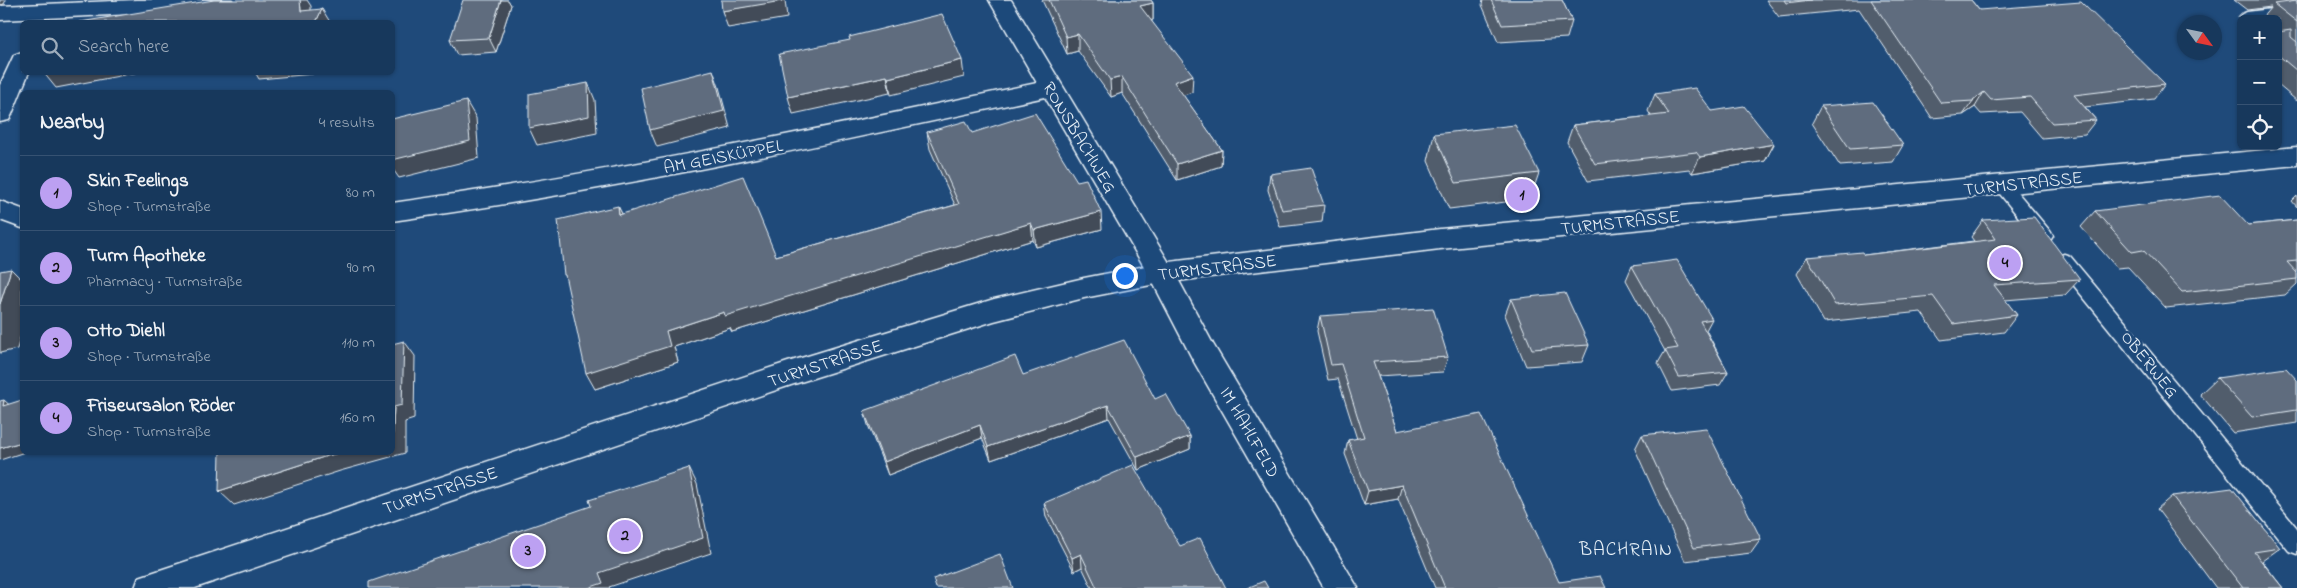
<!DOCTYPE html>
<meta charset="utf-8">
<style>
body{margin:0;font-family:"Indie Flower",sans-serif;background:#244365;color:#f1f3f6}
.controls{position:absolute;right:15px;top:15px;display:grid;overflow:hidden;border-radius:8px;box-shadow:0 1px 4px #0004}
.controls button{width:45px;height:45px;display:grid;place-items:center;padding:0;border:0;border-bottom:1px solid #365272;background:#17385c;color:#f1f3f6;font:25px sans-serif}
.compass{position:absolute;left:2177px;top:15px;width:45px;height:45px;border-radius:50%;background:#17385c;box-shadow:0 1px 4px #0004;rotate:123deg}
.you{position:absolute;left:1124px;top:275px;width:18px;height:18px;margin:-12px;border:4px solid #fff;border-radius:50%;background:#1a73e8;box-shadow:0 0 0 8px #1a73e833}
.badge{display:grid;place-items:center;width:32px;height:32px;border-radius:50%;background:#bca0f2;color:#111;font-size:16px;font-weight:700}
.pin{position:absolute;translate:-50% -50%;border:2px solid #fff;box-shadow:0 1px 5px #0006}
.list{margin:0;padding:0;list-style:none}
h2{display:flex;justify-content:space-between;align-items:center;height:65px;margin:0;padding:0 20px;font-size:21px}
h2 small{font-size:16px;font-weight:400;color:#9eacbb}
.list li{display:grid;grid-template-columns:32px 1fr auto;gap:15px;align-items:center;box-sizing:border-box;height:75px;padding:0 20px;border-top:1px solid #365272}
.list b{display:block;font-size:19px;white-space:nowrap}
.list p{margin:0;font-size:16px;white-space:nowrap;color:#9eacbb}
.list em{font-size:16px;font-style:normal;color:#9eacbb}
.icon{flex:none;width:28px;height:28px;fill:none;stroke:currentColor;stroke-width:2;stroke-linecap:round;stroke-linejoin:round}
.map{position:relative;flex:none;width:2297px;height:588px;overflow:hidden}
.search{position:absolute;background:#17385c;box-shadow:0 1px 4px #0004;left:20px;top:20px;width:375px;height:55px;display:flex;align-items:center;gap:12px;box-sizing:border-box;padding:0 18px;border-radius:8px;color:#9eacbb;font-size:19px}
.panel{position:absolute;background:#17385c;box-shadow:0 1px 4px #0004;left:20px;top:90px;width:375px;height:365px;border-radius:8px}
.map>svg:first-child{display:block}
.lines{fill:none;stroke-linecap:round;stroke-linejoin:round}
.service-casing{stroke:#e8f1f8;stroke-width:3}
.minor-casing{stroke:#e8f1f8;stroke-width:3}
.secondary-casing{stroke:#e8f1f8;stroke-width:3}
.service{fill:#1f4a7a;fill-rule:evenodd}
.minor{fill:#1f4a7a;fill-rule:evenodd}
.secondary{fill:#1f4a7a;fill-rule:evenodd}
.wall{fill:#515d6c;stroke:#e8f1f8}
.shaded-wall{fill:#424c58;stroke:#e8f1f8}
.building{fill:#5e6c7e;stroke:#e8f1f8}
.labels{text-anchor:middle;stroke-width:5;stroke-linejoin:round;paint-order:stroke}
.street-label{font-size:18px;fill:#e8f1f8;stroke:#1f4a7a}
.neighbourhood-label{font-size:19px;letter-spacing:1px;fill:#e8f1f8;stroke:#1f4a7a}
</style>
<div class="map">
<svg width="2297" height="588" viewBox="0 0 2297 588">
<rect width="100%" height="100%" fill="#1f4a7a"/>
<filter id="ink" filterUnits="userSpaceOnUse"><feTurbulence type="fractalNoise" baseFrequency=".02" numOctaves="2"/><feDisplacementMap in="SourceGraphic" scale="10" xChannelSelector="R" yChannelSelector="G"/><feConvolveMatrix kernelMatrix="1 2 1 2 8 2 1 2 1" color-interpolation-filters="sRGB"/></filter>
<g filter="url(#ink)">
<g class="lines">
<defs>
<path id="service" d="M2287,7l5,2 3,3 -3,3 -21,4h-30l-2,-2 3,-3 5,-2z
M2002,179l6,2 42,50 3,5 -3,5 -6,2 -6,-2 -42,-52 -3,-4 3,-4z
M2064,254l6,2 227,272v26l-8,-3 -231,-285 -3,-5 3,-5z"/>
<path id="minor" d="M136,0h96l2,3 -3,5 -8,2 -223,10v-14z
M989,0h22l160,266 42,78 145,244h-34l-131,-228 -43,-83 -105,-180c-217,47 -433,94 -653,124v-18c217,-30 431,-75 645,-120z
M22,52v20h7l-17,42 -3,6 -9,2v-37l14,-30z
M0,201l22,8v19l-22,-8z"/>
<path id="secondary" d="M2297,147v18l-857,84 -279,34 -77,15 -90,23 -203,64 -596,203h-60l4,-11 12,-4 637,-211 206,-63 90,-21 77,-15 279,-34z"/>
</defs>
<use href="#service" class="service-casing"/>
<use href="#minor" class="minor-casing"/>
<use href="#secondary" class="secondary-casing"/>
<use href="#service" class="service"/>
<use href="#minor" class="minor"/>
<use href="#secondary" class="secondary"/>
</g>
<path class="wall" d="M501,0h7l3,5 -15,47 -39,3 -7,-15z
M1042,0h109l2,3v17h-2l41,72 -9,3 39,55 -1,16 -44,14 -55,-87 -11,4 -33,-46 -11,3z
M1483,0h79l10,21 -5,17 -69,4 -16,-37z
M1766,0h205l8,10 186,74 -11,15 -69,8 11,13 -11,14 -43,4 -22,-26 -39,2 -6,-7 -12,8 -31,3 -73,-109 -80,8z
M2234,0h63v101l-19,-16v-66h-17l10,-12 -24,3z
M255,72h59l-1,2 -54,5z
M1655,94l57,17 62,33 -9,17 -73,12 -3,-4 -101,12 -21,-39 6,-17 78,-9 -3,-5z
M1821,106l82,39 -10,17 -53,4 -28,-43z
M927,132l45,1 130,96 -66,18 -3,-7 -301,92 -2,-4 -56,19 4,15 -83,27 23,-183 4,8 154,42 179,-51 -25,-56z
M1434,134l105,39 -9,26 -81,10 -21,-48z
M1270,174l54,31 -2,17 -42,5 -12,-37z
M2297,196v11l-5,-6z
M2095,211l153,14 49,-5v64l-12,11 -119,13 -38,-41 -11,1 -36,-41z
M1983,220l97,59 -15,16 -60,5 12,15 -13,17 -63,8 -20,-28 -97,10 -27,-48 10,-17 57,-2 110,-14 -3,-4z
M1632,266l80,53 -6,11 22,42 -8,13 -48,6 -14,-28 7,-12 -39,-71z
M1511,299l78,46 -7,17 -56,4 -21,-51z
M1320,316l128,41 -5,15 -65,4 19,55 162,151 47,6h-171l-37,-89 -34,6 -19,-51 3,-14 9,-1 -19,-60 -10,1 -11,-49z
M1023,375l132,24 35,37v13l-52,21 -29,-52 -118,42 -9,-22 -94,37 -20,-50 -4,-14z
M2217,378l80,2v43l-64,10 -33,-39z
M1642,435l119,104 -10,14 -66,8 -50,-112z
M2172,496l108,52 -18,13 21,27h-67l-59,-79z
M1044,503l136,43 46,42h-134l-10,-21 -8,4 -28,-54z"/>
<path class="shaded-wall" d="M0,0h6l-2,4 -4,1z
M300,0h7l4,6v16l-10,-11z
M501,0h7l3,5 -15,47 -7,-14z
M782,0h3l2,18 -59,10 -6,-17z
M1153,3v17l-13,3v-17z
M322,9l8,13h-14z
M1078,34v17l-11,3 -1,-17z
M962,60l2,17 -73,18 -3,-17z
M713,70l6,17 11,41 -73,19 -7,-17z
M43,72h97l-84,16z
M1193,75l-1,17 -19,7 1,-17z
M887,76l3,17 -97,21 -5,-17z
M1122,77v16l-11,4 -1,-17z
M588,83l7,17 2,33 -60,12 -8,-17z
M1984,92l-9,15 -12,8 10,-14z
M466,101l10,17 3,40 -80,20 -7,-10v-8z
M1774,144l-9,17 -73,12 8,-16z
M1222,150l-1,16 -44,14v-16z
M618,206l8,16 -7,-7z
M1101,212l1,17 -66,18 -2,-17z
M1031,223l2,17 -301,92 -2,-4 -56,19 4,15 -83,27 -9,-16 80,-42 58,-19z
M11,269l11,11v51l-5,18 -17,4v-49z
M404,341l11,15 -1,63 -9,3v31l-65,18 -106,34 -15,-14 108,-35 15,-4h50l2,-45z
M4,400l10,9 -11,-3z
M1108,405l1,13 -118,42 -3,-13z
M980,425l2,13 -94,37 -4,-13z
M1190,436v13l-52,21 -1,-13z
M22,442v10h3l-25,8v-12z
M689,468l8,16 14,69 -102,34 1,1h-22l11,-15z
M1402,485l-4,14 -34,6 4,-14z
M1081,554l1,13 -8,4 -2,-13z"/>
<path class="building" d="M214,0h86l1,11 21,-2 -6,13h-236z
M463,0h38l-12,38 -39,2z
M721,0h61v1l-60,10z
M1049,0h102l2,3 -13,3 53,69 -19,7 48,68 -45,14 -55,-87 -12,3 -32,-46 -12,3z
M1491,0h71l10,21 -70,4z
M1784,0h27l-25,3z
M1871,0h100l8,10 102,-8 84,82 -91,11 22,25 -44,3 -22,-26 -39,3 -7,-8 -11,9 -32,2z
M2297,1v21l-23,-18z
M942,14l20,46 -74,18 -1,-2 -99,21 -9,-43 71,-14 -1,-3z
M2291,30v7l6,5v29l-19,-16v-23z
M713,70l11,41 -74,19 -9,-42z
M588,83l1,33 -60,12v-34z
M1695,88l17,23 32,-5 30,38 -74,13 -4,-5 -101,12 -22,-39 96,-11 -14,-20z
M466,101l4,40 -78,19v-41z
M1873,102l30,43 -53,4 -29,-43z
M1035,113l42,68 9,-2 15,33 -67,18 -3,-7 -306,93 -1,-4 -58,19 4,15 -84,27 -21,-98h-1l-6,-55 60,-14 1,9 124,-39 33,80 183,-52 -32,-72 39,-11 6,12z
M1515,125l24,48 -83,10 -22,-49z
M1311,168l13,37 -42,5 -12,-36z
M2220,195l28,30 49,-5v41l-10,1 10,11v6l-115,13 -39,-42 -11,2 -37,-41z
M2034,217l46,62 -86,6 23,30 -64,9 -20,-28 -98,9 -28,-48 55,-5 2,3 132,-16 -13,-19z
M1677,260l35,59 -12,2 28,51 -49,5 -14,-27 13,-2 -46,-82z
M11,269l-11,35v-33z
M1565,293l24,52 -57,4 -21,-50z
M1433,308l15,49 -75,5 24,69 84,-17 78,168 41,-6 6,12h-161l-43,-103 -34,6 -20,-51 16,-3 -23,-73 -10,1 -11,-49z
M1124,340l31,59 11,-5 24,42 -53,21 -29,-52 -120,42 -8,-22 -96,37 -20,-51 151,-55 8,19z
M404,341l-2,64 -8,2 -2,32v-95z
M2286,368l11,12v30l-45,7 -35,-39z
M4,400l-1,6 19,-6v42l-22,6v-47z
M1706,428l55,111 -67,9 -52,-113z
M220,452h122l-15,4 -108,35z
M1133,465l47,81 20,-8 26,50h-129l-16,-34 -9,4 -28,-55z
M689,468l14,70 -104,35 4,10 -15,5h-219v-6l222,-76 -2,-6z
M2232,488l48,60 -26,4 29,36h-40l-71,-92z
M1000,554l13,34h-77l-3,-9z
M1264,581l4,7h-21z"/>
</g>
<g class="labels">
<g class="street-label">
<text transform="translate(1080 137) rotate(59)" y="6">RONSBACHWEG</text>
<text transform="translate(723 156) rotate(-11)" y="6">AM GEISKÜPPEL</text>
<text transform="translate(2023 183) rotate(-6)" y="6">TURMSTRASSE</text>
<text transform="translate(1620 222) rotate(-6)" y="6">TURMSTRASSE</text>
<text transform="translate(1217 267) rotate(-7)" y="6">TURMSTRASSE</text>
<text transform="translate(825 363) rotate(-18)" y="6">TURMSTRASSE</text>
<text transform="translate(2150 364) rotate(51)" y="6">OBERWEG</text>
<text transform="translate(1250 432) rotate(60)" y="6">IM HAHLFELD</text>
<text transform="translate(440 490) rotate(-18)" y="6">TURMSTRASSE</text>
</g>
<g class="neighbourhood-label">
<text x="1626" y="555">BACHRAIN</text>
</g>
</g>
</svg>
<div class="controls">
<button>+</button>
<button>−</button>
<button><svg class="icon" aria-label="locate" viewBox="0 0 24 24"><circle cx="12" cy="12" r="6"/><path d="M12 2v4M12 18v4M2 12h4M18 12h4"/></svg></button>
</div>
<svg class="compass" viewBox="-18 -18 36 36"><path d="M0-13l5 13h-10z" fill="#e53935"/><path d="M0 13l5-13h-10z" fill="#9eacbb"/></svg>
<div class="you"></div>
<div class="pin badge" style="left:1522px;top:195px">1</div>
<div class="pin badge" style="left:625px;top:536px">2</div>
<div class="pin badge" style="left:528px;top:551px">3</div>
<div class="pin badge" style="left:2005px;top:263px">4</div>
<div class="search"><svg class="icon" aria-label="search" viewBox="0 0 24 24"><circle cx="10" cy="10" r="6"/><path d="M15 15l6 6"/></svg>Search here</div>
<section class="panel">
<h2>Nearby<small>4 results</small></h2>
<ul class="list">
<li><span class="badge">1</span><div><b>Skin Feelings</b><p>Shop · Turmstraße</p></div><em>80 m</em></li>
<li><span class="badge">2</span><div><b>Turm Apotheke</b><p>Pharmacy · Turmstraße</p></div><em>90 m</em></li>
<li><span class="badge">3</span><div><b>Otto Diehl</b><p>Shop · Turmstraße</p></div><em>110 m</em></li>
<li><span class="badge">4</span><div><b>Friseursalon Röder</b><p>Shop · Turmstraße</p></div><em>160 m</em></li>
</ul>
</section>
</div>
